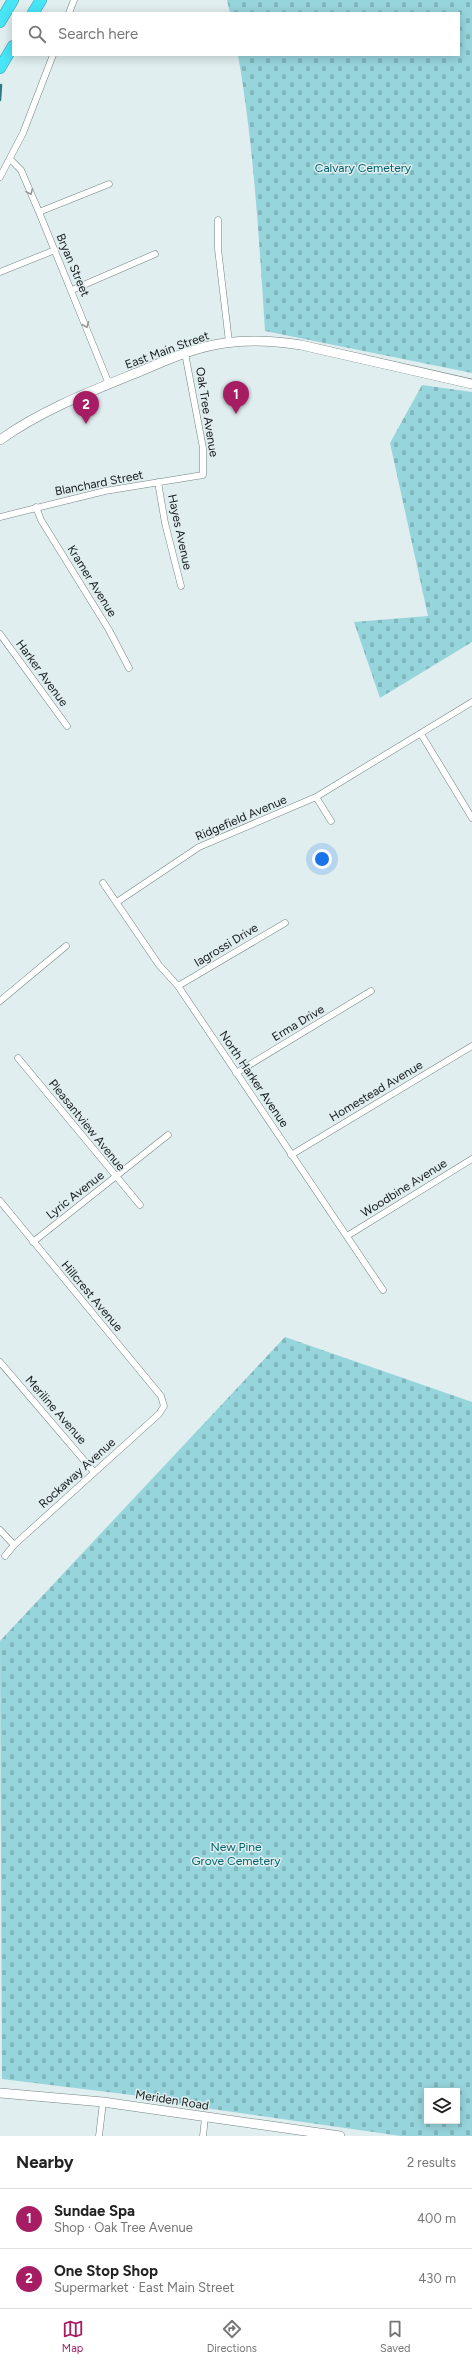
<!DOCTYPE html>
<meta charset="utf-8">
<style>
body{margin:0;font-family:Figtree,sans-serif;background:#f6f6f6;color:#222}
.controls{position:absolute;right:12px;bottom:12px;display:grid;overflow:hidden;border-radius:0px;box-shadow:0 2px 10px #0003}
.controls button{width:36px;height:36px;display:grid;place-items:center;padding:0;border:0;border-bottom:1px solid #e0e0e0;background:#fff;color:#222;font:20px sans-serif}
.you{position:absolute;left:322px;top:859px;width:14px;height:14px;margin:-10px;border:3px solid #fff;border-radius:50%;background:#1a73e8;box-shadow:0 0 0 6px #1a73e833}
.badge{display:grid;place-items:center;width:26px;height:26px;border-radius:50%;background:#a61d64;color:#fff;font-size:13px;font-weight:700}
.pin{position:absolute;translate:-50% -33px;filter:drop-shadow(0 1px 2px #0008)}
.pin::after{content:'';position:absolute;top:21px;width:14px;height:12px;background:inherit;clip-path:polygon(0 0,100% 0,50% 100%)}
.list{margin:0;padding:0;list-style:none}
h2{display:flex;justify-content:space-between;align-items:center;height:52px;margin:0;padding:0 16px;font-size:17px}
h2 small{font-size:13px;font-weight:400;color:#767676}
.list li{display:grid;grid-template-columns:26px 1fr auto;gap:12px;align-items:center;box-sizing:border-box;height:60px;padding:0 16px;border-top:1px solid #e0e0e0}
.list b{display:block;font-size:15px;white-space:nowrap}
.list p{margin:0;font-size:13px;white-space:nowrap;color:#767676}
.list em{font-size:13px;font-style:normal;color:#767676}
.icon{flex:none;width:22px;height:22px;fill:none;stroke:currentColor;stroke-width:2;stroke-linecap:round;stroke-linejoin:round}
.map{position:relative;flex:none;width:472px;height:2136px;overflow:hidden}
.search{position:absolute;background:#fff;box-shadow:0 2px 10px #0003;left:12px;right:12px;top:12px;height:44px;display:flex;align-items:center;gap:10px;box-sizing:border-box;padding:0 14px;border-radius:0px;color:#767676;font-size:15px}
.sheet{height:172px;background:#fff}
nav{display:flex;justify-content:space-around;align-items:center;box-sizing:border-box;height:56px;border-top:1px solid #e0e0e0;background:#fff;font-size:11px;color:#767676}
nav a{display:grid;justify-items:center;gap:2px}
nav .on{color:#a61d64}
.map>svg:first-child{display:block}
.cemetery{fill:url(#cemetery-stones);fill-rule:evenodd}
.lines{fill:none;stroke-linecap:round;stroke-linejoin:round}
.stream{stroke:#287b83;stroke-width:2.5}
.street-casing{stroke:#758283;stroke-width:7}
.secondary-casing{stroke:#758283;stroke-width:10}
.highway-casing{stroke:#369ea9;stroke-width:12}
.street{stroke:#fff;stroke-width:6}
.secondary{stroke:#fff;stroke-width:9}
.highway{stroke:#47e5f6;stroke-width:11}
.oneway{stroke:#969898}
.labels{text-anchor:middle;stroke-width:3;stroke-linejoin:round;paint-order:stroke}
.park-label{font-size:12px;fill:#00636c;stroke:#e0eef0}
.street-label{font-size:12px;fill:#151a1b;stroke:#e0eef0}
</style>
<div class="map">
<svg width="472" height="2136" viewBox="0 0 472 2136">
<defs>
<pattern id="cemetery-stones" width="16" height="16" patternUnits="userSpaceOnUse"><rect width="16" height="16" fill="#97d5dc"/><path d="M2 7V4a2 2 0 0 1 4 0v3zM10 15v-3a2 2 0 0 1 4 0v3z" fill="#81b6bc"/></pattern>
</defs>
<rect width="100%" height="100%" fill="#e0eef0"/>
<path class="cemetery" d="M227,0h245v373l-207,-42c-6,-92 -11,-185 -27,-276h221v-42h-229z
M422,385l50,7v250l-92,56 -26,-76 74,-6 -38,-173z
M285,1337l187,65v734h-71l-231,-33 -30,-7 -138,-17 -2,-438zM427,2091h30v30h-30z"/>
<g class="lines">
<path class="stream" d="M0,100l1,-15"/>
<defs>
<path id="street" d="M69,13l5,-13
M10,159l11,11 18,42 70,172
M0,177l23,-44 30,-78
M39,212l70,-28
M218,220v29l11,93
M0,272l55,-22
M72,290l83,-36
M158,482l7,41 16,63
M36,507l5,13 68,110 20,38
M0,517l105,-26 98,-16v-27l-18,-95
M0,634l67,92
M421,734l51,84
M316,797l15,24
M103,883l56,82 19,21 205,304
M117,902l82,-55 117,-50 156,-95
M178,986l107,-63
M0,1001l66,-55
M18,1058l122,147
M236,1073l135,-82
M291,1155l181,-109
M0,1201l161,195 3,10 -5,8 -145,131 -9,11
M347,1236l125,-77
M33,1242l135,-107
M0,1362l94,110
M0,1530l14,15
M99,2136l4,-34
M203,2136l2,-18"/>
<path id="secondary" d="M0,440c42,-30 89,-48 136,-67 29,-12 58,-26 89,-30 26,-4 51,-2 76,2l171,39
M0,2093l103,9 237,34"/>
<path id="highway" d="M33,13l8,-13
M0,22l13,-22
M0,68l13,-22"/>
</defs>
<use href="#street" class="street-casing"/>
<use href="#secondary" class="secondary-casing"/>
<use href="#highway" class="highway-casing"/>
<use href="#street" class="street"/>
<use href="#secondary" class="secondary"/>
<use href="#highway" class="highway"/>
</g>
<defs><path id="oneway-chevron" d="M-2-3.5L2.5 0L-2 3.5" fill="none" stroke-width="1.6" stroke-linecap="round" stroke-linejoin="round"/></defs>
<g class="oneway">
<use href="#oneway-chevron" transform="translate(30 192) rotate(66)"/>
<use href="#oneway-chevron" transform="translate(86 325) rotate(68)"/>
</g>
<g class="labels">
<g class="park-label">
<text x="363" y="172">Calvary Cemetery</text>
<text x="236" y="1851">New Pine<tspan x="236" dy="14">Grove Cemetery</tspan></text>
</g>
<g class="street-label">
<text transform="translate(73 265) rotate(67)" y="4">Bryan Street</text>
<text transform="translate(167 350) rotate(-20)" y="4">East Main Street</text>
<text transform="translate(207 412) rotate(81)" y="4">Oak Tree Avenue</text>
<text transform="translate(99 483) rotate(-11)" y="4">Blanchard Street</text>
<text transform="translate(180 532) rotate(78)" y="4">Hayes Avenue</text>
<text transform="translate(92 581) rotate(58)" y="4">Kramer Avenue</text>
<text transform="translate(42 673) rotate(54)" y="4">Harker Avenue</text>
<text transform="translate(241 818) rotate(-23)" y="4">Ridgefield Avenue</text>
<text transform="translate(226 945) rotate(-31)" y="4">Iagrossi Drive</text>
<text transform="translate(298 1023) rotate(-31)" y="4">Erma Drive</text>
<text transform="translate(254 1079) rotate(56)" y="4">North Harker Avenue</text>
<text transform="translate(376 1091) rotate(-31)" y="4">Homestead Avenue</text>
<text transform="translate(87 1125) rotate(51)" y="4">Pleasantview Avenue</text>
<text transform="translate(404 1188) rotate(-32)" y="4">Woodbine Avenue</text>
<text transform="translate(75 1195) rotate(-38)" y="4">Lyric Avenue</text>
<text transform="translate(92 1296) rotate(50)" y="4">Hillcrest Avenue</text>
<text transform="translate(56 1410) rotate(49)" y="4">Meriline Avenue</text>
<text transform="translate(77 1473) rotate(-42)" y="4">Rockaway Avenue</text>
<text transform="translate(172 2100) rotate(9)" y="4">Meriden Road</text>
</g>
</g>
</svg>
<div class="controls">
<button><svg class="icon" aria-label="layers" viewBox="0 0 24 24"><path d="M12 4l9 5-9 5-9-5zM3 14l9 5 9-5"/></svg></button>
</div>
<div class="you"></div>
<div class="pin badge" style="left:236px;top:414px">1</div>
<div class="pin badge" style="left:86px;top:424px">2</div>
<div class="search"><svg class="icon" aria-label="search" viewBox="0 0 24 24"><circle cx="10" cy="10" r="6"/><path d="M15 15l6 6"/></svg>Search here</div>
</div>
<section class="sheet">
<h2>Nearby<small>2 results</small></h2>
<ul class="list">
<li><span class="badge">1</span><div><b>Sundae Spa</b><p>Shop · Oak Tree Avenue</p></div><em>400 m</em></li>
<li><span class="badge">2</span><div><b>One Stop Shop</b><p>Supermarket · East Main Street</p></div><em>430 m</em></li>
</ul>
</section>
<nav>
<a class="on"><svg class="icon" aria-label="map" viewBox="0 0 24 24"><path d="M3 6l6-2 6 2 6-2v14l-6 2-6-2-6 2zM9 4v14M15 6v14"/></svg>Map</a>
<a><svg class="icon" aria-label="directions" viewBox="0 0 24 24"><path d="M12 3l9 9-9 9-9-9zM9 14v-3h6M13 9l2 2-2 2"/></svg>Directions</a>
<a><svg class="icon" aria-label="saved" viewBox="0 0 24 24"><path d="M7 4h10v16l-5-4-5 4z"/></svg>Saved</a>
</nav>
